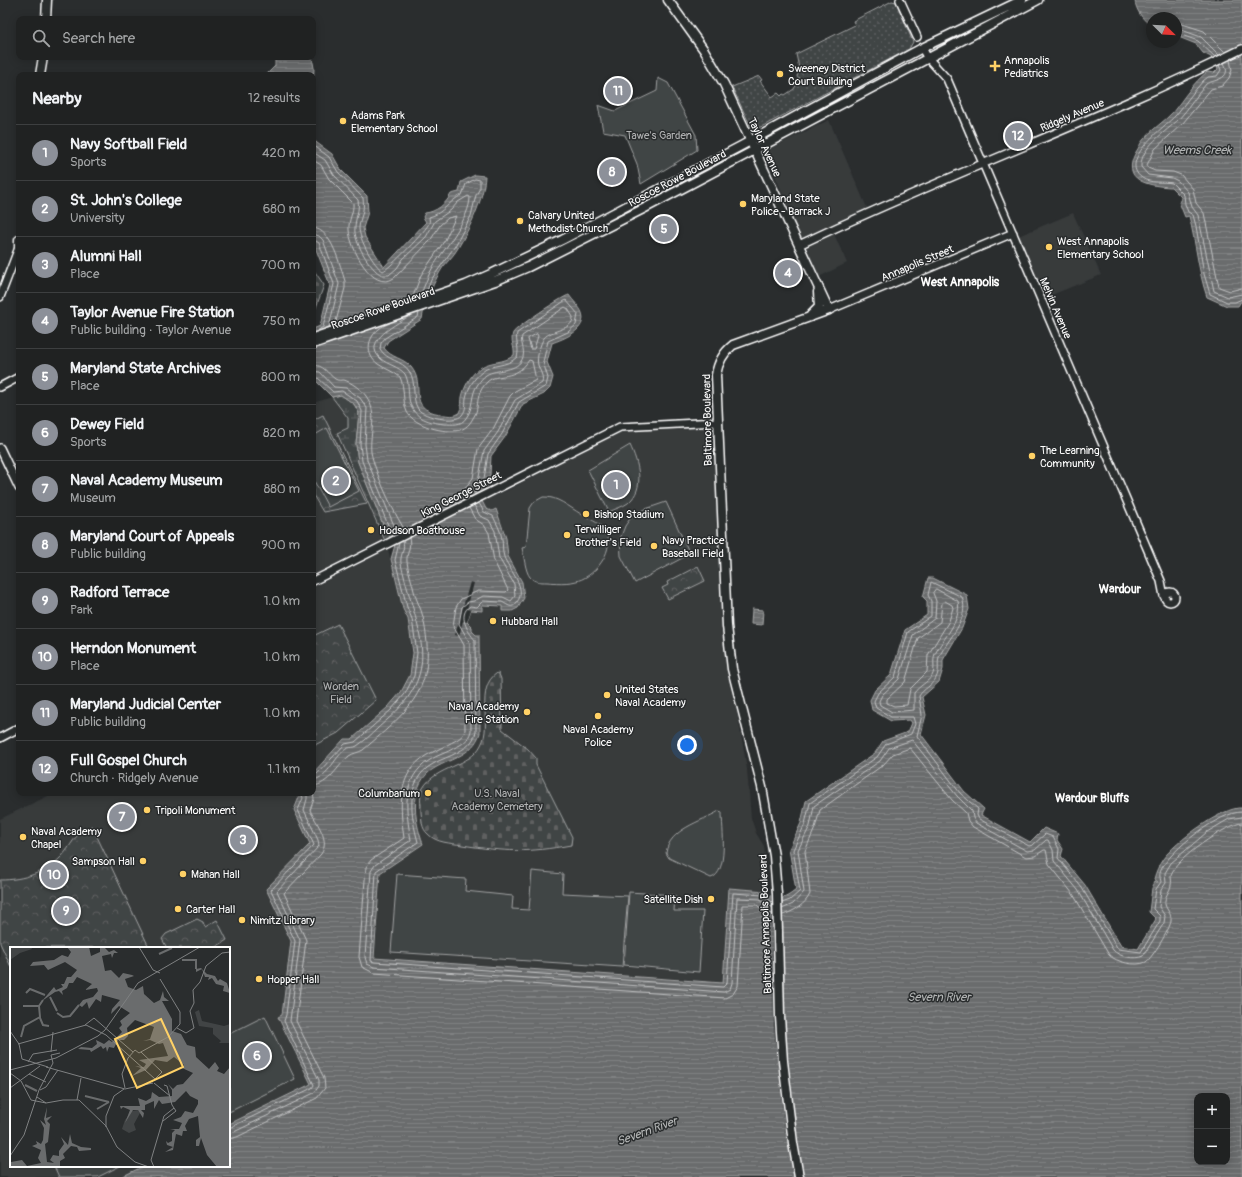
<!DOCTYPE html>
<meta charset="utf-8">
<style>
body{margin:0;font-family:Pangolin,sans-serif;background:#282a2a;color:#f1f3f6}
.controls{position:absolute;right:12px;bottom:12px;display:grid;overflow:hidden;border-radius:8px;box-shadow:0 2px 10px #0003}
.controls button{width:36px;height:36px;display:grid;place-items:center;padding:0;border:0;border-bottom:1px solid #3d3f40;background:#202222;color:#f1f3f6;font:20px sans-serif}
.compass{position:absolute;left:1146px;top:12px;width:36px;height:36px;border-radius:50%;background:#202222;box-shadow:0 2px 10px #0003;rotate:114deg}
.you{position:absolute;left:687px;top:745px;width:14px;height:14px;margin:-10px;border:3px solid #fff;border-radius:50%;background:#1a73e8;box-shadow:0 0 0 6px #1a73e833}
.badge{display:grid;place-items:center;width:26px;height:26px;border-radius:50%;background:#8c9099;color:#fff;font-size:13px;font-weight:700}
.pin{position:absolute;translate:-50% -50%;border:2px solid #fff;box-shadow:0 1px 4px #0006}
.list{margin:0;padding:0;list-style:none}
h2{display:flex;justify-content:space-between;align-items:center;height:52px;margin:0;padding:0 16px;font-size:17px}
h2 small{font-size:13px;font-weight:400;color:#a2a4a5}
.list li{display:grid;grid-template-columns:26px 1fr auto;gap:12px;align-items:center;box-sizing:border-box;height:56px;padding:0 16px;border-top:1px solid #3d3f40}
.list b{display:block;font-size:15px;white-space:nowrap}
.list p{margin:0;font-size:13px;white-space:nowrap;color:#a2a4a5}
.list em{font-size:13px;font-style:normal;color:#a2a4a5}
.icon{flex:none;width:22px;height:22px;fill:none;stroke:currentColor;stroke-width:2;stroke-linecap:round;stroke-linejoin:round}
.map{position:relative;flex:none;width:1242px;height:1177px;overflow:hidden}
.search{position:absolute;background:#202222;box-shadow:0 2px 10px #0003;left:16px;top:16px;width:300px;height:44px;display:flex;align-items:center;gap:10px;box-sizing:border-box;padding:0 14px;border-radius:8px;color:#a2a4a5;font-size:15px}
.panel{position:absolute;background:#202222;box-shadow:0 2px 10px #0003;left:16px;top:72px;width:300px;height:724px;border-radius:8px}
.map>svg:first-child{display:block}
.built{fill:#373a3b}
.grass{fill:url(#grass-dots);stroke:#a0a2a2}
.forest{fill:url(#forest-crowns);stroke:#a0a2a2}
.wetland{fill:url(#wetland-marsh);stroke:#a0a2a2}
.cemetery{fill:url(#cemetery-stones);stroke:#a0a2a2}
.garden{fill:#414445;stroke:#a0a2a2}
.water{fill:url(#water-rules);stroke:#a6a7a7;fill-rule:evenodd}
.pier{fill:#2a2d2e}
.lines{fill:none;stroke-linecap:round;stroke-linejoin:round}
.shore{stroke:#c3c4c5;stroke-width:1}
.secondary-casing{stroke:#fff;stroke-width:10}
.primary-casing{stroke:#fff;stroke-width:11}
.secondary{stroke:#2a2d2e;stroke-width:7}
.primary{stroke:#2a2d2e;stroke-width:8}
.poi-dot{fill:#ffd166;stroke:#2a2d2e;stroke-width:1.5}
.labels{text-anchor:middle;stroke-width:3;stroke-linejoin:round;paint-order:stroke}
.poi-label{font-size:11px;fill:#fff;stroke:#2a2d2e;text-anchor:start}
.street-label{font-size:11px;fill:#fff;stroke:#2a2d2e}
.park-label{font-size:11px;fill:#b3b4b5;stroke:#2a2d2e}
.water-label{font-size:12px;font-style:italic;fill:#b4b6b6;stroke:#2a2d2e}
.neighbourhood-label{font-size:12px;font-weight:bold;fill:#fff;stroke:#2a2d2e}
.inset-river{fill:none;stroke:#6a6c6d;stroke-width:2}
.inset-road{fill:none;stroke:#7f8182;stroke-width:1}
.view{fill:#ffd166;fill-opacity:0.15;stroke:#ffd166;stroke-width:2}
.inset-edge{fill:none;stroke:#fff;stroke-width:2}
</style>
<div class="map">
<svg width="1242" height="1177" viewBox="0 0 1242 1177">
<defs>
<pattern id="grass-dots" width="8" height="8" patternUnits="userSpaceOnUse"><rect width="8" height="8" fill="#414445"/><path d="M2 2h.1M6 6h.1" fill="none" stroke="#5e6061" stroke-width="1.8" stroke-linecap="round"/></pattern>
<pattern id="forest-crowns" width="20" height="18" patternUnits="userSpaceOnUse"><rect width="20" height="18" fill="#414445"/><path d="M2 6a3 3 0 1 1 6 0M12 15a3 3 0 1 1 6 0" fill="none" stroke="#5e6061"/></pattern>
<pattern id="wetland-marsh" width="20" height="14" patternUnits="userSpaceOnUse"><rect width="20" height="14" fill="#414445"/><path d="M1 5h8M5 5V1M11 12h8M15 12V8" fill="none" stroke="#5e6061"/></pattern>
<pattern id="cemetery-stones" width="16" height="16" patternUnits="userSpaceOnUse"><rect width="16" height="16" fill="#414445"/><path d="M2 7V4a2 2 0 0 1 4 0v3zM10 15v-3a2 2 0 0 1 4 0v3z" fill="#5e6061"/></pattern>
<pattern id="water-rules" width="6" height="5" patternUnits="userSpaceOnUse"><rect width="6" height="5" fill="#6a6c6d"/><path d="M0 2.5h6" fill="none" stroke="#808283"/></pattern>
</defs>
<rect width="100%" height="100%" fill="#2a2d2e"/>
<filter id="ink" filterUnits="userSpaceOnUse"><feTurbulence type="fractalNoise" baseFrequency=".025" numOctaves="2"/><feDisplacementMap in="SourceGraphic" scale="8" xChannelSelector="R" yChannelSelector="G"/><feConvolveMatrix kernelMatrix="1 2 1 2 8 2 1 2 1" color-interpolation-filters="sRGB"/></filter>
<g filter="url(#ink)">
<path class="built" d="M829,120l42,97 -37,17 13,29 -28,14 -14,-29 -40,-97z
M1073,213l28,62 -57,23 -28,-61z
M332,397l16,21v10l-11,5 48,108 -72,36v-174z
M652,428h53l8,5 2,5 4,71 -2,18 5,39 2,68 23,135 4,49 5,15 8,13 3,30 -1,15 -37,-3 -6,95 -349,-25 6,-85 43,-29 -6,-18 -1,-21 2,-19 4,-7 13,-11 37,-20 5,-7 3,-8 -1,-98h-3l-4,-4v-4l-5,-5 4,-12 11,1v-6l20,1 10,5 6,-3 4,-4v-22l-14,-26 -5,-28 -7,-19 -4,2 -6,-2 -4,-8 24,-10 111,-59z
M388,549l15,60 5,10 4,36 -2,20 -9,16 -15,17 -36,33 -7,-1 -30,32v-185z
M54,793h239l5,4 -5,13 17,34 -19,97 -9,75 -4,2 33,66 -82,40v-176h-218v218h133l-23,11h-121v-358z"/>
<path class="grass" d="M892,1l4,1 17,40 -4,7 -146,77 -8,3 -4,-2 -19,-40 27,-11 3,4 -2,1 12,16 6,-4 3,3 2,-2 2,1 9,-6 6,-11 -3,-1 2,-9 -3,-14 59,-29 -2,-4z"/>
<path class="forest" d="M323,415l44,89 -44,8 -10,-17v-75z
M698,566l7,15 -37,18 -6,-11 6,-3 -1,-3z
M338,624l38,76 -38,33 -25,13v-110z
M92,826l57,121 -138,1v19l-11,-24v-63c23,0 46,-7 62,-24 12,-14 11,-21 30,-30z
M197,919l6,3 2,5 12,-7 10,20 -13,8h-47l-5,-9 4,-5z"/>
<path class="wetland" d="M341,395l13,9 5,9 -3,31 2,18 26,65 8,10 -7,4 -48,-108 11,-5v-10l-16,-21z"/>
<path class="cemetery" d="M313,269l11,16 -11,31z
M497,673l2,1 2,5 1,50 26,20 8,9v7l36,72 -1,8c-44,8 -65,7 -109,0 -11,-2 -26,-2 -34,-11 -7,-6 -6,-14 -7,-22 0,-8 -2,-18 2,-24 13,-22 47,-21 58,-43 12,-21 -7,-56 16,-72z"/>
<path class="garden" d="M658,78l10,5 28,52 1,15 -56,34 -4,-20 -12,-29 -22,-4 -5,-26 17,6 42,-20z
M327,428l32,63 -31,16 -15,-28v-43z
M630,445c8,17 16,43 -2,58 -5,4 -14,6 -19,9l-21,-42z
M543,497c14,-1 26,10 38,17 7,5 18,8 23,15 12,16 -3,39 -18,48 -11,7 -27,6 -39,5 -7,0 -13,0 -17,-5 -5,-6 -6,-22 -8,-29l4,-1 4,-39 4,-6z
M666,502l24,52 -55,29 -14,-27 -1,-17 5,-13 9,-13z
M719,811l3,1c0,16 7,61 -11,66l-42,-20 -3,-5c3,-24 35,-31 53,-42z
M532,871l31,3 -1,19 66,3 -6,71 -231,-15 6,-78 69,5 -1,12 48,5 -1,13 17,1z
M629,892l46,3 -1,16h29l-4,61 -75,-7z
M265,1016l30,63 -66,33v-78z
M54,1166h66l-22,11h-39z"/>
<path class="water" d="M1135,0h107v300l-4,6h-11l-20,-9c-9,-26 -11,-54 -18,-81l-4,1 -6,-15 2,-1v-4l-10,-10c-22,-1 -51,-6 -35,-35 3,-4 4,-9 8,-13 8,-10 20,-17 29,-27 11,-14 20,-29 34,-40l7,1 4,-4 -7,-12 -8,-4 -7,-9 -20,-8v-18h-24v8c-8,-4 -17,-17 -17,-26z
M275,57h37l2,11 -1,21v-14h-47l9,-9z
M313,140l19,14 9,16 26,26 1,16 -5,16 2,9 19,30 42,-45 -3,-5 2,-4c11,-1 21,-9 26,-19l8,-2 2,-10 14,-7 10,1c-1,22 -15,52 -27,72 -4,7 -10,13 -15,19 -8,12 -19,37 -21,52l-34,22 -4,7c7,10 20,10 27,19 16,19 -6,41 29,47 5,1 13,3 18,0 4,-6 3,-10 4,-17 2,-10 9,-23 18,-29 11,-8 24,-4 34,-13 1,-8 -4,-14 -1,-22 2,-5 50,-37 56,-38 4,6 11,12 13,18 6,17 -19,26 -30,30l-5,19 6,15 -3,11 -6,6 -21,10 -18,33 -14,19 -1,19 -4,13 -8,5 8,16 6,2 4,-2 10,29 2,18 14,26 2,16 -6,10 -6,3h-10v-5l-20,-1v6l-11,-1 -4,12 5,5v4l4,4h3l1,98c-7,22 -28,25 -45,35 -27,15 -21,52 -12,76l-43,29 -6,85 349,25 6,-95 37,3c9,13 19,8 30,-1l-7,-41 12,-26 5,-22 69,-48 8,-12 25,-9 4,-9 -2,-3 -19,1 -19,-11 -2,-10 5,-10 16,-15 14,-45 22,-15v-14l-4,-4 5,-19h5l34,17 2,14 -7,19 -19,32v9l-4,13 -17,15 4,18 -5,19 43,57 20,18 -3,6 49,27 14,-14 14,6 -1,6 6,9 -2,7 24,29 36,61 17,3 18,-30 -7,-7 3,-24 3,-6h3l-4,-3c2,-8 5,-14 9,-20 11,-16 60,-53 79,-51v369h-1121l23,-11h85v-42l82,-40 -33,-67 4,-2 9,-74 -25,-52 44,-45 -16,-34 5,-13 -4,-4h18v-20l31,-34h8l36,-32 13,-15 9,-17 3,-22 -5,-34 -5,-10 -12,-50 4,-14 -11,-18 -26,-65 -2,-18 3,-31 -5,-9 -13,-9 -9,2 -19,-19v-49l7,-3 10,-41 -17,-43zM1197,1096h30v66h-30z
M752,609l11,1 -1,15 -11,-1z"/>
<path class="pier" d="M470,582l4,1 -7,26 4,1 -4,12 -4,-1 -4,15 -4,-1z
M771,895l8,3 3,-1 3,131 11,98 8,51h-10l-9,-49 -6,-53 -5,-48z"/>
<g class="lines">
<path class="shore" d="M1176,22l28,9 21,21
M1176,28l25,9 18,18
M1176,33l22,8 17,16
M1230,60l2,10 -3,8 -7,8 -11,3 -28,34 -28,26 -8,16 1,3 7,3 18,1 8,3 12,14 3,14 8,10 15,74 11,4 12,-3
M1224,63c10,17 -12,17 -18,21 -9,11 -17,24 -27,35 -13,13 -39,28 -38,48l7,8 24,3 6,3 10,11 4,15 6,8 16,76 14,6 14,-3
M1219,65l2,5 -4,6 -9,1 -5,4c-10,11 -18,23 -27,34 -10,11 -59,45 -34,63 9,6 20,3 30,5l12,12 1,9 3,8 5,3 3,11 8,48 6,20 17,8h8l7,-3
M313,145l16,12 9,15 25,26c2,15 -3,18 -4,30 0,11 15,38 24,43 5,-1 45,-42 46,-48 1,-2 0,-4 0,-6 14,-3 21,-17 33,-22l4,-11 9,-5 5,1v8l-4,7 -5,21 -16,30 -24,34 -5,14
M313,152l12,8 9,15 24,25c2,10 -3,18 -3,28 -2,12 15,42 27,47h7l8,-7 6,-9 23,-22 9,-16 16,-11 7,-8 10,-6 2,1c0,21 -25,51 -36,68 -6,10 -9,20 -14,31
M313,160l8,5 8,14 24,24c1,9 -5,17 -4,27 1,17 23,63 45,48l36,-37 10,-16 8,-7 8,-2 -11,24 -24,35 -9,24
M313,228c19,1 27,38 32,53v7l-10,37
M313,234l6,2 4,4 16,44 -10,43
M313,239l6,4 15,41 -11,43 -6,4
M419,313l-1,4 -33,21 -4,5 -1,6c7,12 22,11 29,22 8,11 2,27 9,38 5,8 38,15 44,6 5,-6 3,-11 4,-17 2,-10 8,-20 16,-26 10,-9 24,-4 35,-15 3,-9 -2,-15 0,-24l49,-33 12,14 -2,11 -8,7 -20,9 -5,21 5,16 -2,8 -27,16 -17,32 -14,20 -5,31 -8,5v5
M411,315c-12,8 -51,26 -30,44 7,6 17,7 24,15 4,8 3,15 4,24 2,19 18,24 35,26 9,0 17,2 22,-6 8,-10 4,-23 12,-34 2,-3 5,-7 8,-9 11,-7 32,-2 37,-18 2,-8 -3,-14 -1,-21l43,-29 3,2 5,8c0,14 -22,12 -29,21 -4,6 -8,20 -6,27 2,7 6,11 4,18l-27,17 -17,32 -14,19 -6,31 -8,7v8
M390,323c-4,2 -8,3 -11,6 -12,9 -14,26 -1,35 7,5 15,7 22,13 5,11 2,24 7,35 7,14 39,22 53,18 6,-2 10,-6 13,-12 8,-11 0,-21 14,-36 10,-10 28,0 42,-22l3,1 4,19 -21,11 -5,5 -17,33 -15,20 -5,29 -9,11 1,11
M537,334l1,2 -4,13h-3l-3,-10z
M313,365c11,0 14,8 22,14 3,2 6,1 9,1 7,2 18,10 22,16 13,18 3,36 5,56 3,18 23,62 34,78
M313,371l7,1 14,15 12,1 14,10 7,10 -2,36 2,16 26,63 6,10
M313,376l4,1 16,15 9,-1 15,10 5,10 -2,33 2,17 26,64 7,10
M479,503l5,9 9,4c3,7 8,14 9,23 1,6 0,12 2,18 5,13 24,31 13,45 -5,8 -9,3 -15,0l-19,-1 -6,6 -7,-1c-13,9 -2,26 5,34l1,92c-3,11 -9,15 -18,20 -8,5 -17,7 -25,12 -29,16 -22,52 -15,78l-42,29 -5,90 4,1 348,25 4,-4 6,-90 30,2 9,7
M474,505l6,11 9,4 6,11 4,27 15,26 1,12 -4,5 -8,-4 -20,-1 -9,5 -6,1 -6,5 -3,17 11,19 1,88c-3,10 -8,13 -17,17 -7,5 -17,7 -24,12 -30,18 -24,52 -19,80l-36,25 -4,6 -6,86 2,7 7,3 350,25 6,-3 2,-6 5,-85 23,1 5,6 7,2
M469,508l6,11 9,6 5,8 5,28 14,29 -2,2 -28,-1 -17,8 -5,8 -3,19 11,19 1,85c-2,8 -9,10 -16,14 -7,4 -15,7 -22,11 -31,18 -27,53 -23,83l-33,22 -5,7 -7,90 3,10 12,6 351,25 8,-4 5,-8 5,-81h14l6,5 9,4
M936,589l22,12c4,20 -15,37 -23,53 -3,7 1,15 -3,22 -4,6 -13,10 -18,17v17l-22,2 -12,-7 -1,-4 3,-6 17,-16 14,-44 22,-17 1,-17 -3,-8z
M945,601l7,4 1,3 -4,13 -21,34 -1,17 -17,17 -3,16 -13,1 -7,-3v-4l18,-17 13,-44 22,-16 2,-19z
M313,775l4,-1 28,-30 10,-2 36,-32 14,-16 9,-18 3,-23 -5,-34 -5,-12 -12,-47 4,-17
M313,780c15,-1 23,-27 35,-32 3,-1 6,0 9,-2 11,-7 20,-18 30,-26 55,-48 32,-85 17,-144 -1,-5 -4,-12 -3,-18 1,-6 4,-10 2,-17
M313,786c16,-1 25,-21 36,-30 4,-3 9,-3 14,-6 50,-43 75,-63 60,-133 -2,-9 -7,-17 -9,-26 -2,-10 -6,-20 -7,-29 -1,-9 5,-15 2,-24
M782,903l8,-3 10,-9 -7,-41 12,-26 5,-21 67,-46 9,-13 25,-10 4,-10 -2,-7h-22l-15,-9 -2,-7 4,-8 17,-16 13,-45 23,-16v-15l-3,-6 3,-13 31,15c8,23 -14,41 -23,60 -2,7 1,14 -3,21 -3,7 -13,11 -17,18l3,19 -5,21 43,57 18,16 -1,6 2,4 50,27 4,-1 12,-11 8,3 6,12 -1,9 24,30 36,61 23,3 19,-31v-5l-7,-7 3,-20 5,-7c-1,-5 -2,-7 0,-12 9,-20 59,-59 81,-58
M782,909l11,-5 11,-12 -6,-42 12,-24 4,-20 66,-45 9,-13 23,-8 45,56 15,15 1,7 3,5 51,28 8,-1 11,-10h2l5,10 1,11 24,29 35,60c6,7 22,10 30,6l21,-33 1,-7 -6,-9 2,-17 5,-7 -1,-10 6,-10 36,-31 22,-13 13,-2
M783,915c11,-4 22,-10 27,-21l-5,-43 10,-23 5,-18 63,-45 10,-11 17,-6 42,52 14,13 2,8 5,6 53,30 9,-1 9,-6h2l3,14 24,30 36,61c7,7 27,12 37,7 6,-4 24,-33 25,-41 1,-8 -5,-11 -6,-17 -1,-8 5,-12 6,-19 1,-4 0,-6 0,-9 1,-15 57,-53 71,-53
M229,1128l83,-40 2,-3 -30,-64 2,-6 9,-74 -24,-51 43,-45 -16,-35 5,-12 -2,-5
M229,1133l5,-1 80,-39 5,-7v-6l-29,-59 10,-81 -23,-49 42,-45 -1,-6 -14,-30 3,-11v-6
M229,1139l8,-2 80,-39 8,-10 -1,-10 -28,-57 10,-81 -22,-47 37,-39c10,-14 -5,-31 -11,-44l4,-11 -1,-7"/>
<defs>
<path id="secondary" d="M900,0l17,37
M922,48l5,9 20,22 214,502 3,15
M799,245c146,-70 298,-124 443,-196
M0,297l18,-47
M829,310l184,-77
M0,387l19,-10
M0,448l19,40
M313,581l307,-154 97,-5
M1165 597a5 5 0 1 1 10 0a5 5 0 1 1-10 0Z
M0,738l19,-10"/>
<path id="primary" d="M668,0l36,50 20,34 105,226 -96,35c-10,8 -15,17 -17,30l11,251 5,43 30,118 12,69 3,38 3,123 3,44 10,82 6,34
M46,19l1,-19
M40,75l3,-18
M19,240v10
M811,315l8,-8 -1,-15
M313,338l153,-53 25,-11 71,-34 179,-94 181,-98 100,-48
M313,344l182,-63 33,-14 119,-60 391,-207"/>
</defs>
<use href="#secondary" class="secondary-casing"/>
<use href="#primary" class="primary-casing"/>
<use href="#secondary" class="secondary"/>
<use href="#primary" class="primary"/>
</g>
</g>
<g class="poi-dot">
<path d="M993 60h4v4h4v4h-4v4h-4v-4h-4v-4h4z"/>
<circle cx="780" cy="74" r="4"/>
<circle cx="343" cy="121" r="4"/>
<circle cx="743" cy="204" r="4"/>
<circle cx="520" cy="221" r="4"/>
<circle cx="1049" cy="247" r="4"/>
<circle cx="1032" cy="456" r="4"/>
<circle cx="586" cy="514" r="4"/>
<circle cx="371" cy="530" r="4"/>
<circle cx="567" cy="535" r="4"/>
<circle cx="654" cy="546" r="4"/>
<circle cx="493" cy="621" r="4"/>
<circle cx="607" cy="695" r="4"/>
<circle cx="527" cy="712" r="4"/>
<circle cx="598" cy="716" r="4"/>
<circle cx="428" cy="793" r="4"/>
<circle cx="147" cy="810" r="4"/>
<circle cx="23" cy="837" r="4"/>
<circle cx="143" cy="861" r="4"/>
<circle cx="183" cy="874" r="4"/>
<circle cx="711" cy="899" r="4"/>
<circle cx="178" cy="909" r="4"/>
<circle cx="242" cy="920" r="4"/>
<circle cx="259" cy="979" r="4"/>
</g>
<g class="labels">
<g class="poi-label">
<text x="1004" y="64">Annapolis<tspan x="1004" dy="13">Pediatrics</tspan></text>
<text x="788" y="72">Sweeney District<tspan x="788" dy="13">Court Building</tspan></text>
<text x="351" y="119">Adams Park<tspan x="351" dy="13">Elementary School</tspan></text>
<text x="751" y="202">Maryland State<tspan x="751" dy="13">Police - Barrack J</tspan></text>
<text x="528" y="219">Calvary United<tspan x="528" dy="13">Methodist Church</tspan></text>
<text x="1057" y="245">West Annapolis<tspan x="1057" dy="13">Elementary School</tspan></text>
<text x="1040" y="454">The Learning<tspan x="1040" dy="13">Community</tspan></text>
<text x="594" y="518">Bishop Stadium</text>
<text x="575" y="533">Terwilliger<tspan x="575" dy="13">Brother's Field</tspan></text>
<text x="379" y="534">Hodson Boathouse</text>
<text x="662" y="544">Navy Practice<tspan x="662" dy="13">Baseball Field</tspan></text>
<text x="501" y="625">Hubbard Hall</text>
<text x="615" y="693">United States<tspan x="615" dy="13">Naval Academy</tspan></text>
<text x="519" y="710" text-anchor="end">Naval Academy<tspan x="519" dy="13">Fire Station</tspan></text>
<text x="598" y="733" text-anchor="middle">Naval Academy<tspan x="598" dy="13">Police</tspan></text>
<text x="420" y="797" text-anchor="end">Columbarium</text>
<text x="155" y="814">Tripoli Monument</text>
<text x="31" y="835">Naval Academy<tspan x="31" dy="13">Chapel</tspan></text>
<text x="135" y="865" text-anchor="end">Sampson Hall</text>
<text x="191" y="878">Mahan Hall</text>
<text x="703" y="903" text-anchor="end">Satellite Dish</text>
<text x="186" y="913">Carter Hall</text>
<text x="250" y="924">Nimitz Library</text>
<text x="267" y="983">Hopper Hall</text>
</g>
<g class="street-label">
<text transform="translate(1072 115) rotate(-23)" y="4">Ridgely Avenue</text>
<text transform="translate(765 147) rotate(65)" y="4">Taylor Avenue</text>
<text transform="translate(677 178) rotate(-28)" y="4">Roscoe Rowe Boulevard</text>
<text transform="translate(917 263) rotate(-23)" y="4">Annapolis Street</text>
<text transform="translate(383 308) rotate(-19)" y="4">Roscoe Rowe Boulevard</text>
<text transform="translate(1056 308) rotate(67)" y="4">Melvin Avenue</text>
<text transform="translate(707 420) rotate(-91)" y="4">Baltimore Boulevard</text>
<text transform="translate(461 494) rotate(-27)" y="4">King George Street</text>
<text transform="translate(765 924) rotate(-92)" y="4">Baltimore Annapolis Boulevard</text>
</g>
<g class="park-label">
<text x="659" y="139">Tawe's Garden</text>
<text x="341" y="690">Worden<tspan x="341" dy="13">Field</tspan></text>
<text x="497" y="797">U.S. Naval<tspan x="497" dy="13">Academy Cemetery</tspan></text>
</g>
<g class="water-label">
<text x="1197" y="154">Weems Creek</text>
<text x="939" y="1001">Severn River</text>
<text transform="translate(647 1131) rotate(-20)" y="4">Severn River</text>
</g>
<g class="neighbourhood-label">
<text x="960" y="286">West Annapolis</text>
<text x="1120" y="593">Wardour</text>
<text x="1092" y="802">Wardour Bluffs</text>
</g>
</g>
<g transform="translate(10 947)">
<rect width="220" height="220" fill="#2a2d2e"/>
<path d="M189,63l3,11 22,5 6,-2 -1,19h-10l2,-2 -8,-7v-6l-14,-2 -4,-14z" fill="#414445"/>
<path d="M0,0h21l1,2 -12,4 -10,7zM128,163l2,3 -6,11 2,6 -7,3 -7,-4 3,-9 7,-9z" fill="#414445"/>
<path d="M57,0h22l2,9 9,-4v-5h4l5,5 5,-2 4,3h-4l-2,5 -1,-4 -9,2 3,15 6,-1 8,8 4,-5 9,2 2,1 -9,3 3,8 8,3 7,-4 1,8 10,9 6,-3 3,-9 1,6 5,4h-7l10,18v12l9,3 6,11 8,2 1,10 13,12 6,-7 4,6 -2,3 7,3 6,-7v100h-13l-10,-12 -6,-17 -2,8h-3v-6l4,-3 -2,-21 -9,3 -4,7 2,5h-4l-1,5 -6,-2 -3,16 -8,2 8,-5 -6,-2 -1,-4 2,2 4,-2v-8l3,-3 -5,-1h9l3,-6 -9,-3 8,-3 4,-6 8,2 5,-9v-4l-8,-4 -4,-5 -11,11 -13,2 -3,-4 -5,9v-8l-9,4v5h-4l3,3 -1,5 -5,-8h-5l-8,13 5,-13 -7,-3 -2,2 -1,-3h20l-2,-8 8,3 5,-3 1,-6 7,5 13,-1v-6l-4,-6 5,5 4,-4 6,-1 10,-11 -11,-5 2,-3 -10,-8 -7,5 -12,-2 -9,10 -14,6 9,-8 -6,-2 9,1 2,-3 -7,-4 29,-4 -5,-13 -4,1 -9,-4 -7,1 7,-2 4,-12 -19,-7 -8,8 1,8 -4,4h-6l-4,8 -5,-1 -2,5 -1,-5 -3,2 -2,-3 -10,6 -1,-2 -12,-1 3,-2 11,1 5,-4 -1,-4 8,4 5,-4 3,2 10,-10 -3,-4 3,-3 -2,-4 10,-8 -11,-7 -8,8 1,-5 8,-9 -18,-5 -1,7 -5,-3 -7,10 -2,-7 -5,5 -3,-2 4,-5 10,-3 5,-6 -1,-3 -12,2 7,-6 -15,-7 -4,6h-4l-2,5 -5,3 1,4 -4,-4 -4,1 -13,9 12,-14 2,3 7,-3 -2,-3h3l3,-7h4l6,-7 -12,-8 -17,8 -4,-5 -14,1 3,-4 21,-2 8,-5 6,2 3,-5zM191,21l6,6 8,2 3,5 2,-2 7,4 3,10 -7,-2 1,-5 -8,-2 -4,-6 -4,2 1,-3h-4l-3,-8 -6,3v-3zM37,160l-1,11 6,-2 -5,5 3,3 -2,18 -3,2 2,18 7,1 -4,-3 3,-5 6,1v-5l5,-7 -3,-7 7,8 2,-11 2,9 9,4 10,1v2l-12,1 -2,-4 -6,-1 -8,8 2,4 -5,3v6h-50v-7l1,2 11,-2 5,6 14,-3 -3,-5 3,-8 -9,-4 5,-2 -1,-3 5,3 2,-4 1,-12 -4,-8 6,5 -2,-6z" fill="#6a6c6d"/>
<path class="inset-river" d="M149,7l13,-6M172,13h14v9M16,46l4,-4 15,6M40,50l7,14M13,59h16M47,66l6,4 7,-1 9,-11M30,71l3,7 6,1M11,90l3,-11 16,-9 -1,-11 4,-6M15,138l12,6M75,149l24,6M87,162l12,-7"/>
<path class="inset-road" d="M129,0l14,23 7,3M75,78l9,-7 24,21M167,81l9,5 8,-5 -4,-17 4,-8 -1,-13 7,-8 6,-16 16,-13 8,-1M0,84l9,13 3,15 26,8M108,92l15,13M8,97l68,-19 20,10 49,44M41,105l2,-20M131,105l21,20 -10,10M18,115l5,-8 24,-4M36,120l79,22M0,123l46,-12 42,-22 7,-6 33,-47 62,-36M0,126l11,8 10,19 15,3M19,127l17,8M144,136l16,13M0,141l30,-22M115,141l-3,-14 6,-16 7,-8 4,3 29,-16 12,-13v-12l-20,-33M115,142l28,-6M30,143l6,-3 12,-17M27,150l9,6 17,-3h16l27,26 11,21 18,15 14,5M67,153l4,-22M153,174l13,-10 -4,-6 -5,-19 -3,-1M96,180v-11l8,-20 10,-7M0,209l14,-21 15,-45 14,-27 -2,-8 9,-2M144,220l-3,-7 13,-44 10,-8"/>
<path class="view" d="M151,72l22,48 -46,21 -22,-49z"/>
<rect width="220" height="220" class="inset-edge"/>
</g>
</svg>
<div class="controls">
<button>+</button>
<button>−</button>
</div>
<svg class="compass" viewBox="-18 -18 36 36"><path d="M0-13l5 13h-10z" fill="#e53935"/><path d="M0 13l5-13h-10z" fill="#a2a4a5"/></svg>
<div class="you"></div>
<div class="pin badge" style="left:616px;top:485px">1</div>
<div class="pin badge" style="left:336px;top:481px">2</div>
<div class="pin badge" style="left:243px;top:840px">3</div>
<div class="pin badge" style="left:788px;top:273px">4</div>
<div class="pin badge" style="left:664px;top:229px">5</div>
<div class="pin badge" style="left:257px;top:1056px">6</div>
<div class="pin badge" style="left:122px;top:817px">7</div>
<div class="pin badge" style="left:612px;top:172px">8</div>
<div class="pin badge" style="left:66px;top:911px">9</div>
<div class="pin badge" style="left:54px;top:875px">10</div>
<div class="pin badge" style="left:618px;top:91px">11</div>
<div class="pin badge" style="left:1018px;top:136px">12</div>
<div class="search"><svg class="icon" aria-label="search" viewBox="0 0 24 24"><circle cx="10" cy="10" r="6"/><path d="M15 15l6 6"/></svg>Search here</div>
<section class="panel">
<h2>Nearby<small>12 results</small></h2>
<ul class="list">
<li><span class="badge">1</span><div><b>Navy Softball Field</b><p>Sports</p></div><em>420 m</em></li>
<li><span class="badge">2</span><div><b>St. John's College</b><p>University</p></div><em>680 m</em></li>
<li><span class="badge">3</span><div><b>Alumni Hall</b><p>Place</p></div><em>700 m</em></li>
<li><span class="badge">4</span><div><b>Taylor Avenue Fire Station</b><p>Public building · Taylor Avenue</p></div><em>750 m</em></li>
<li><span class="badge">5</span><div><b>Maryland State Archives</b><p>Place</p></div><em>800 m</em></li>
<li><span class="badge">6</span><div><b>Dewey Field</b><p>Sports</p></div><em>820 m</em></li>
<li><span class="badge">7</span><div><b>Naval Academy Museum</b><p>Museum</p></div><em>880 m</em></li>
<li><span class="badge">8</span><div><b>Maryland Court of Appeals</b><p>Public building</p></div><em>900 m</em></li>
<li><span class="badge">9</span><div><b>Radford Terrace</b><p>Park</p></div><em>1.0 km</em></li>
<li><span class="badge">10</span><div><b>Herndon Monument</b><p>Place</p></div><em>1.0 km</em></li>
<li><span class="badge">11</span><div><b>Maryland Judicial Center</b><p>Public building</p></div><em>1.0 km</em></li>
<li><span class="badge">12</span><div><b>Full Gospel Church</b><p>Church · Ridgely Avenue</p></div><em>1.1 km</em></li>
</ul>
</section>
</div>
